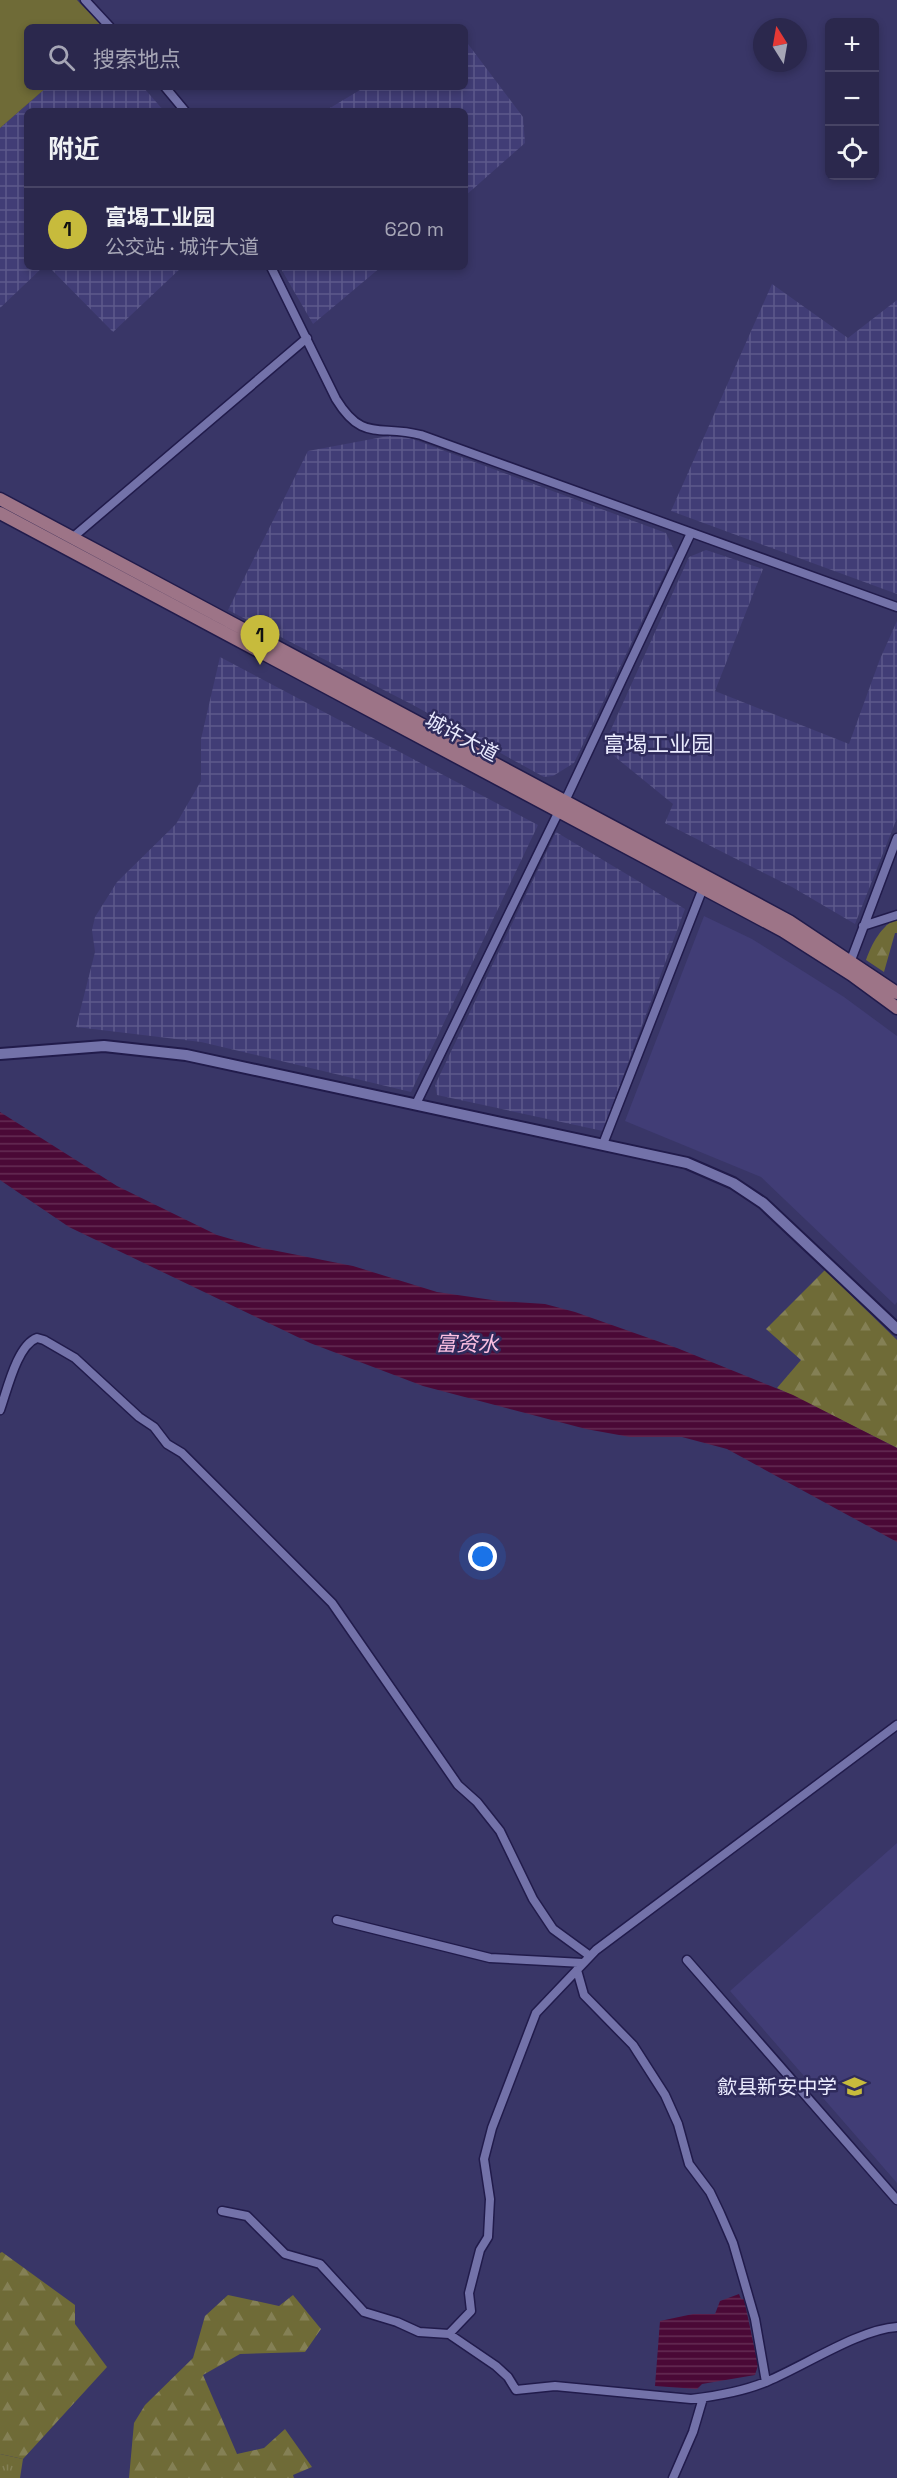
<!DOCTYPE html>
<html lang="zh">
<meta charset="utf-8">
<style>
body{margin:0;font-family:"Space Grotesk","Noto Sans SC",sans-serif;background:#373457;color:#f1f3f6}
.controls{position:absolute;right:18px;top:18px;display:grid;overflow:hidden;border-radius:9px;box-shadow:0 3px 9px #0003}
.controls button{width:54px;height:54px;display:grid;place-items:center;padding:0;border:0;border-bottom:2px solid #474465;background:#2b284d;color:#f1f3f6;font:30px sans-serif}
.compass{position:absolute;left:753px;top:18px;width:54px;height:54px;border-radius:50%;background:#2b284d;box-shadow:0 3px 9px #0003;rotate:349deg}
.you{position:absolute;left:483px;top:1557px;width:21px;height:21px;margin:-15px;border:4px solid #fff;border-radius:50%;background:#1a73e8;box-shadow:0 0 0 9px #1a73e833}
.badge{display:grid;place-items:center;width:39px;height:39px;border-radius:50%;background:#c7bb3c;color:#111;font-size:20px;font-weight:700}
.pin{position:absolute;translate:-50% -50px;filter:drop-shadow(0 2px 3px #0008)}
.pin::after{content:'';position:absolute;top:32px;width:21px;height:18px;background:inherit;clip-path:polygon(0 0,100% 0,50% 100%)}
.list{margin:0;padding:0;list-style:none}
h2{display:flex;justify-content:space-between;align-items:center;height:78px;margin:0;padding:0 24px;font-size:26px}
h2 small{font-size:20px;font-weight:400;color:#a6a6b6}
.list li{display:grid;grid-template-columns:39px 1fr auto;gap:18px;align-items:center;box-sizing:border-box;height:84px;padding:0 24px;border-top:2px solid #474465}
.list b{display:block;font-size:22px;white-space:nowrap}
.list p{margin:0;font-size:20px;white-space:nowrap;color:#a6a6b6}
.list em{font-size:20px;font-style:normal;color:#a6a6b6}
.icon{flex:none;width:33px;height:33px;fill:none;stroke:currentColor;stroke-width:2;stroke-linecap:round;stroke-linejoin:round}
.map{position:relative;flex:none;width:897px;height:2478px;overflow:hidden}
.search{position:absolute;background:#2b284d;box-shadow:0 3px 9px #0003;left:24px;top:24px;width:444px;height:66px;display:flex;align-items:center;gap:15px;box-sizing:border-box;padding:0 21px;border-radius:9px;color:#a6a6b6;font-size:22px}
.panel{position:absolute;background:#2b284d;box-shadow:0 3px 9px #0003;left:24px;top:108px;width:444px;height:162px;border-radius:9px}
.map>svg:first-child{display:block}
.built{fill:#413d76}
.industrial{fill:url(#industrial-grid)}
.grass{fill:url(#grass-tufts)}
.forest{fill:url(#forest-firs)}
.green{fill:#6f6b37}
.water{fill:url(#water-rules)}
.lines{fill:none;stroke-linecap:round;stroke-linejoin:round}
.minor-casing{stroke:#211b4b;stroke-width:11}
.tertiary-casing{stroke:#211b4b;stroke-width:14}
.secondary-casing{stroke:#211b4b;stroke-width:15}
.minor{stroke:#7372a9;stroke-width:8}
.tertiary{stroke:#7372a9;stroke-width:10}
.secondary{stroke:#9d7487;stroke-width:12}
.labels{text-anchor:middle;stroke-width:5;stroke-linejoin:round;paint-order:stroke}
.street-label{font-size:20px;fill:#eaebfe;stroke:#2f2b5c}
.poi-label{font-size:20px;fill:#eaebfe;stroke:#2f2b5c;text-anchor:end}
.water-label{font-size:21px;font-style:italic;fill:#fdc0e2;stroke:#2f2b5c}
.quarter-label{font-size:22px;fill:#eaebfe;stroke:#2f2b5c}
</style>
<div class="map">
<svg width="897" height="2478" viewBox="0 0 897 2478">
<defs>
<pattern id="industrial-grid" width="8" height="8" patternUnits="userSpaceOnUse" patternTransform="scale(1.5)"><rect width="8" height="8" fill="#413d76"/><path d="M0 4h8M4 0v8" fill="none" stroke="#5d598b"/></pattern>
<pattern id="grass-tufts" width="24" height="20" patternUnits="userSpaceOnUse" patternTransform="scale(1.5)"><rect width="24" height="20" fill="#6f6b37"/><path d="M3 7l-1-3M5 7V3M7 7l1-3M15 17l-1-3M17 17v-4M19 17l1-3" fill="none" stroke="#848055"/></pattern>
<pattern id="forest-firs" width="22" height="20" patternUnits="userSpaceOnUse" patternTransform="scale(1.5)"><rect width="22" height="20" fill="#6f6b37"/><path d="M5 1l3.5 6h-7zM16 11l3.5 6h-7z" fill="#848055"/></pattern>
<pattern id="water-rules" width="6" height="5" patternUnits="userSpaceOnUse" patternTransform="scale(1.5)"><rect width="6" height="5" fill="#4a0936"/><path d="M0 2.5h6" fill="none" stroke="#642d54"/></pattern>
</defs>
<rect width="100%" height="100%" fill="#393667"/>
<path class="built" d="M704,916l48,23 92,58 53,39v266l-2,3 -134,-128 -136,-56z
M897,1843v340l-167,-192z"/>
<path class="industrial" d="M465,40l58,77 2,26 -60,53v-85h-140l40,-24h100z
M47,87h96l21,24h-137v156h16l-43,41v-180z
M49,267h133l-69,65z
M280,267h101l-68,57z
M772,284l76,54 49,-38v294l-226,-83z
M399,434l267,99 9,19 -101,211 -21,13 -9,1 -131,-72 -185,-95 80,-159z
M706,550l57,19 -48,122 134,53 31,-85 17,-38v197l-42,106 -63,-37 -127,-64 8,-19 -70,-57 86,-190z
M220,657l318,168 -127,267 -210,-50 -125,-15 19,-75 -3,-22 3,-13 22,-35 59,-58 25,-43v-42z
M556,832l129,77 -82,222 -166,-36 -2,-10z"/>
<path class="grass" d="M0,2454l23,5 -3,19h-20z"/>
<path class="forest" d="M897,917v16h-2l-11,39 -18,-12c7,-19 14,-31 31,-43z
M825,1270l72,70v108l-120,-60 24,-28 -35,-31z
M2,2252l73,53v19l32,43 -84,92 -23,-5v-201z
M228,2295l51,11 14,-11 28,34 -16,23 -65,2 -37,21 34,79 27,-6 21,-19 27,38 -19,8 1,3h-165l5,-55 11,-18 48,-47 12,-42z"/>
<path class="green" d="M0,0h77l26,27h-76v60h20l-47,41z"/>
<path class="water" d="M0,1112l117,74 100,49 45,13 91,18 84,26 62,9 46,3 30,8 102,36 116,47 104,53v94l-170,-93 -45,-12h-52l-44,-8 -163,-43 -113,-43 -241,-116 -69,-47z
M739,2294l2,5h3l14,66 -3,10 -53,9 -5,5 -42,-3 5,-65 33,-7h22l5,-13z"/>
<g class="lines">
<defs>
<path id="minor" d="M85,0l25,27
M165,87l20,24
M271,267l65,132c27,44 43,25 85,36l476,172
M72,538l235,-200
M565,801l126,-268
M863,926l34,-11
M851,960l46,-122
M416,1104l143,-293
M603,1144l100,-256
M0,1410c7,-19 17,-65 37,-72l7,2 31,18 64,59 15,10 13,17 15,9 150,150 126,182 19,17 23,29 33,68 20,30 37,27
M337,1920l153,38 93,5
M687,1960l210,240
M577,1970l7,25 49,50 32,50 13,29 11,40 21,28 10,21 13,30 22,76 11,63
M222,2211l25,5 38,38 35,10 44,48 33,10 22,10 30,2 47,32 12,11 8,13 39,-4 136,13c26,-3 54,-8 77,-18 36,-15 92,-52 129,-54
M449,2334l22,-23 -2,-18 11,-43 8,-13 2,-38 -6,-40 8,-31 44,-115 60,-63 301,-225
M673,2478l20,-46 10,-34"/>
<path id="tertiary" d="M0,1054l104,-8 82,9 501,108 46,20 30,20 134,126"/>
<path id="secondary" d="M0,499l789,422 108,72
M0,513l783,418 69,44 45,33"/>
</defs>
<use href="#minor" class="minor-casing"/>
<use href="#tertiary" class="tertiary-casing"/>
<use href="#secondary" class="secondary-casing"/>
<use href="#minor" class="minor"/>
<use href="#tertiary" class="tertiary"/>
<use href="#secondary" class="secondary"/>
</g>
<defs>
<symbol id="school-bare" viewBox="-9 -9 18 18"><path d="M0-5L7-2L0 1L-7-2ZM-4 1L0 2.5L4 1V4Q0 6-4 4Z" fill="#c7bb3c" stroke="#2f2b5c" stroke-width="2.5" paint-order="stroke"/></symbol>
</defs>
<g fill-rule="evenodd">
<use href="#school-bare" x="838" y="2070" width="33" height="33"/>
</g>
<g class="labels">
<g class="street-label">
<text transform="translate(462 737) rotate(28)" y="7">城许大道</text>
</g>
<g class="poi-label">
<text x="837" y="2094">歙县新安中学</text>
</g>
<g class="water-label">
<text transform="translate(467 1344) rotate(1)" y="7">富资水</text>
</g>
<g class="quarter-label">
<text x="658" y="752">富堨工业园</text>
</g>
</g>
</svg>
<div class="controls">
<button>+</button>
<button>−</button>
<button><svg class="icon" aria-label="locate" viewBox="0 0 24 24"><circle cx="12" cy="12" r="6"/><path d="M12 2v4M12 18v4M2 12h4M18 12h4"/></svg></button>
</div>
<svg class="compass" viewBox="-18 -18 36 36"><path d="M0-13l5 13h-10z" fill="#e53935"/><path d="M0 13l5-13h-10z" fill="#a6a6b6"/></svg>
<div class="you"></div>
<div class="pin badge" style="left:260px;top:665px">1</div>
<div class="search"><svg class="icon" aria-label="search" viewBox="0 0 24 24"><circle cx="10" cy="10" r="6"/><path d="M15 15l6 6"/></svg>搜索地点</div>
<section class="panel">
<h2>附近<small></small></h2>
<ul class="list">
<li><span class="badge">1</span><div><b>富堨工业园</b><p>公交站 · 城许大道</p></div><em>620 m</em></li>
</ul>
</section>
</div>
